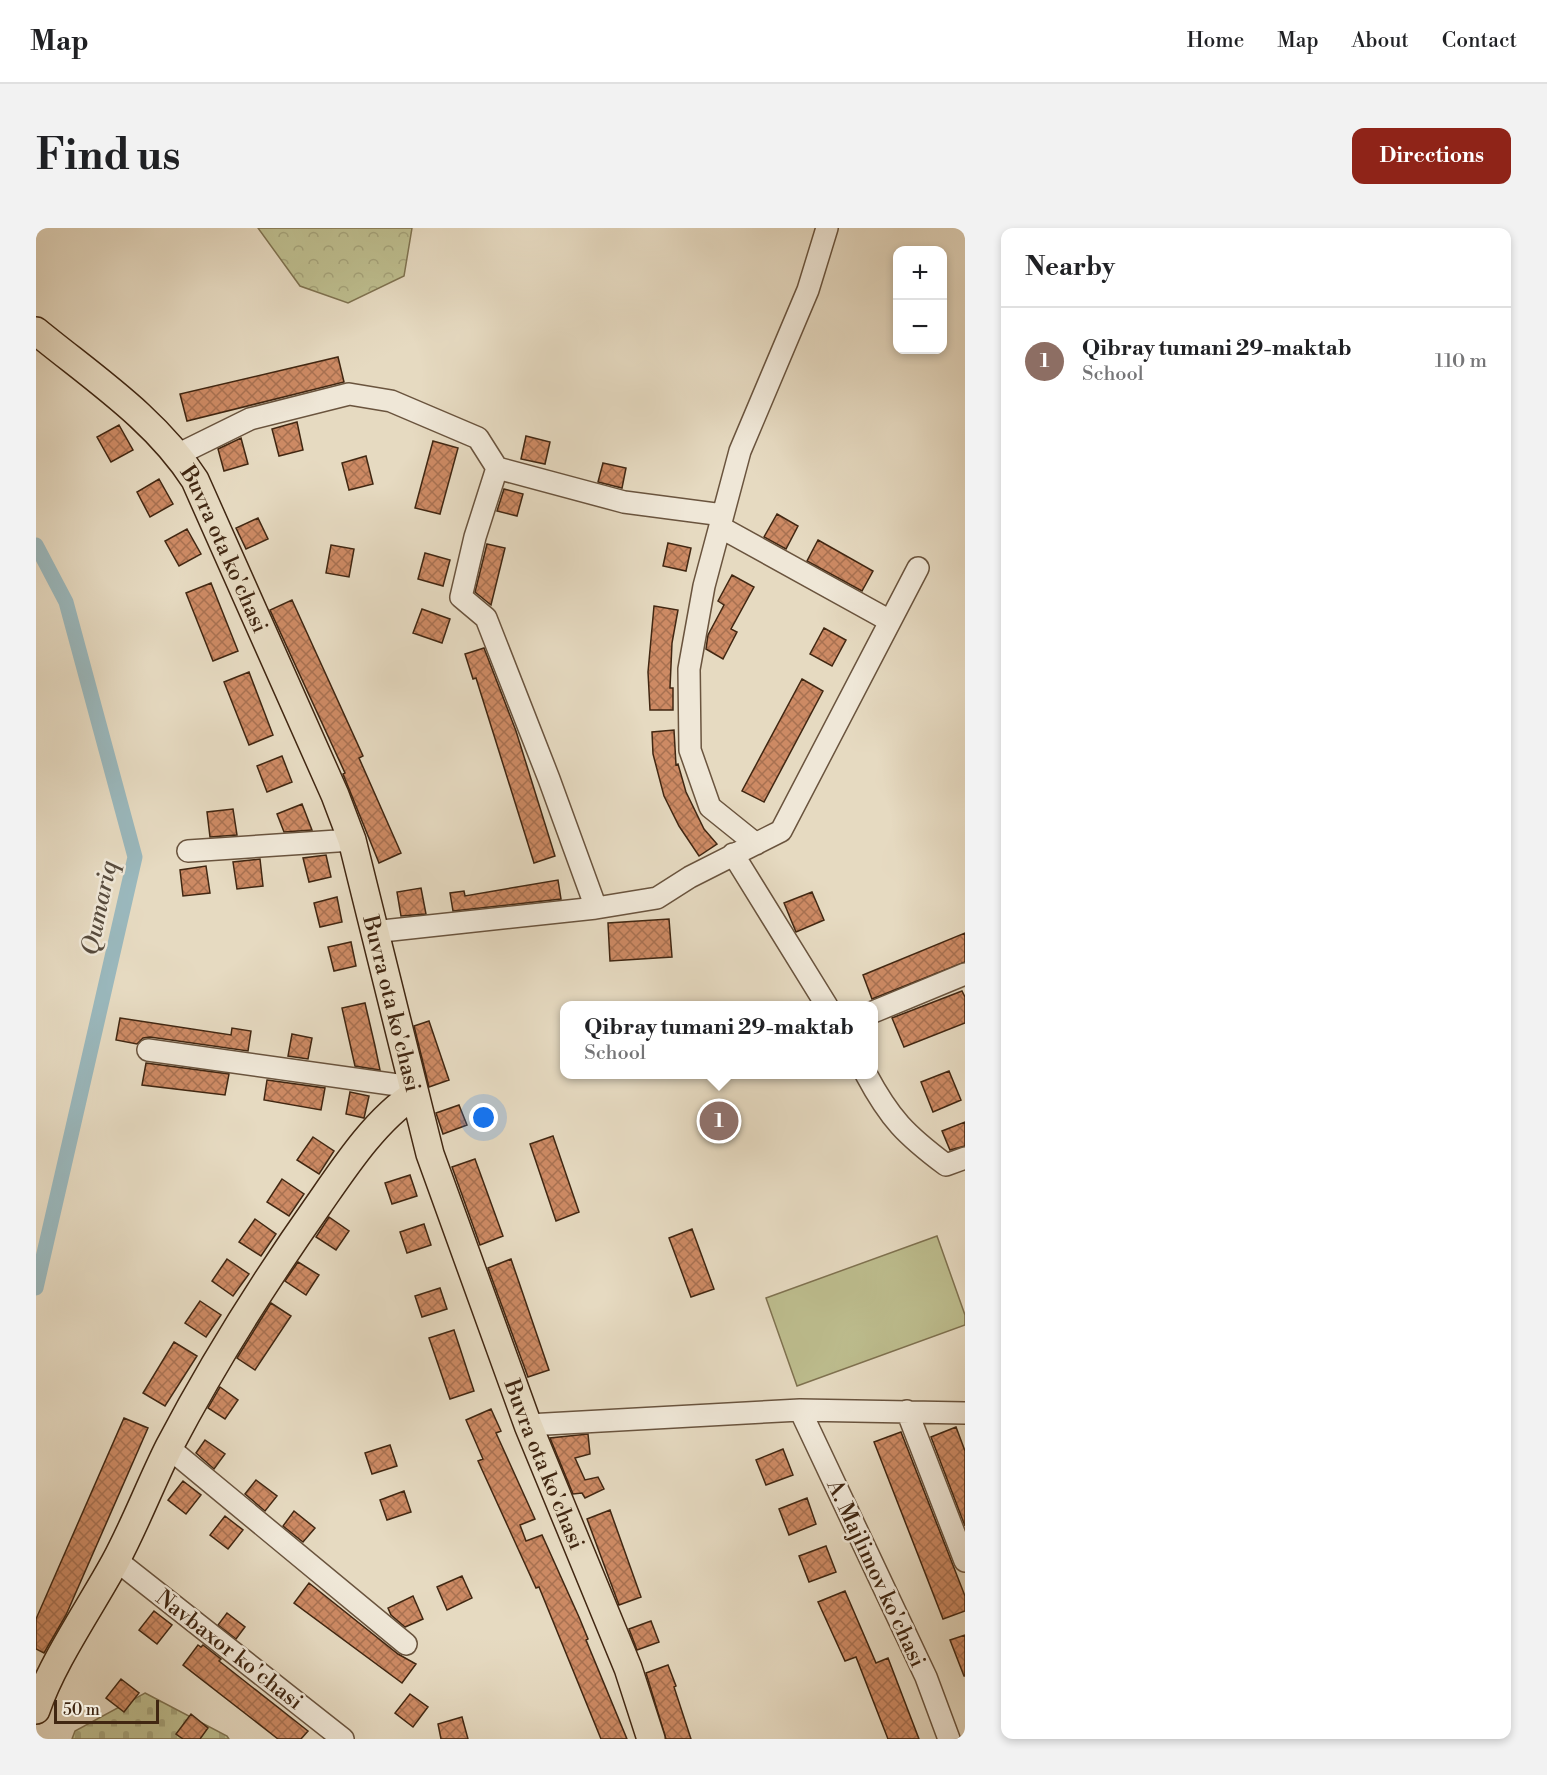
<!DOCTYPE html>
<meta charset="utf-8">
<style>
body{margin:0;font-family:"Libre Bodoni",serif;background:#f2f2f2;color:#202124}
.controls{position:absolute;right:18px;top:18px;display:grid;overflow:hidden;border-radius:12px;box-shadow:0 3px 9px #0003}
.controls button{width:54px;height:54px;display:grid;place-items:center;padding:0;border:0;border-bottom:2px solid #e0e0e0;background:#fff;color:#202124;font:30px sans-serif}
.scale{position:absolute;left:18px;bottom:15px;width:105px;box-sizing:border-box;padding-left:6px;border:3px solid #412712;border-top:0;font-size:16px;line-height:21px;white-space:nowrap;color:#412712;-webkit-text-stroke:4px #efe7d7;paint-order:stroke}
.you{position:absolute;left:448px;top:890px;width:21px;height:21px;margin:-15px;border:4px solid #fff;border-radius:50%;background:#1a73e8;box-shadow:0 0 0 9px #1a73e833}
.badge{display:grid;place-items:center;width:39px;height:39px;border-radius:50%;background:#8f2418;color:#fff;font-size:20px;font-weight:700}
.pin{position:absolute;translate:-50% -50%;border:3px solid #fff;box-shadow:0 2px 6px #0006}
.popup{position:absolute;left:524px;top:773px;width:318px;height:78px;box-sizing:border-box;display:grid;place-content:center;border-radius:12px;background:#fff;filter:drop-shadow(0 2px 4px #0005);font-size:20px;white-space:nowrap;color:#757577}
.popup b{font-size:22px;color:#202124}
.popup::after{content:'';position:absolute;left:50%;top:100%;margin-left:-12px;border:12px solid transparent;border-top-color:#fff}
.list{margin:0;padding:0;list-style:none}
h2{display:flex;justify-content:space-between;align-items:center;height:78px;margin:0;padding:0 24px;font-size:26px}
h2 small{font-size:20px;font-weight:400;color:#757577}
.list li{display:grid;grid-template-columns:39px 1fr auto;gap:18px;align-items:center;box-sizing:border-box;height:108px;padding:0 24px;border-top:2px solid #e0e0e0}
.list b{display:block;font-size:22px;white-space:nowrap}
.list p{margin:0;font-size:20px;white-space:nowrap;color:#757577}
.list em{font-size:20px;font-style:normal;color:#757577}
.map{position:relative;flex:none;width:929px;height:1511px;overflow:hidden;border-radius:12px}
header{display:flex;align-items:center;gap:36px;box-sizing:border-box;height:84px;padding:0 30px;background:#fff;border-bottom:2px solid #e0e0e0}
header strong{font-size:28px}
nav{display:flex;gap:33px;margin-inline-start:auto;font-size:21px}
.intro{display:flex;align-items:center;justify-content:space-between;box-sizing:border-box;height:144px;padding:0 36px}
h1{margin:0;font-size:42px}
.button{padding:15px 27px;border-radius:12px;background:#8f2418;color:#fff;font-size:21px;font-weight:700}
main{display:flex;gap:36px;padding:0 36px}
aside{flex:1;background:#fff;border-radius:12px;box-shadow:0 3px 9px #0003}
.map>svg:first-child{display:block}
.green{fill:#bdbd8e;stroke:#7f7250;stroke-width:1.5}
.forest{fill:url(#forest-crowns);stroke:#7f7250;stroke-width:1.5}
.cemetery{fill:url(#cemetery-stones);stroke:#7f7250;stroke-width:1.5}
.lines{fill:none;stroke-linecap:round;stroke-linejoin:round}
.canal{stroke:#9ab8bd;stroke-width:15}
.building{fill:url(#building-cross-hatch);stroke:#412712;stroke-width:1.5}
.minor-casing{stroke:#6a543e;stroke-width:24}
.major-casing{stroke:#412712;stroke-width:30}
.minor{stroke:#efe7d7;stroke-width:21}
.major{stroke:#e6dac1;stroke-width:27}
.labels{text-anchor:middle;stroke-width:5;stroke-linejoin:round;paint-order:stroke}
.street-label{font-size:22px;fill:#412712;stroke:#efe7d7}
.water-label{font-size:24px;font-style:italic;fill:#574b3d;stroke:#efe7d7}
</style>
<header>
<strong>Map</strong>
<nav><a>Home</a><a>Map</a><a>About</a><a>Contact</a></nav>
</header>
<div class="intro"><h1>Find us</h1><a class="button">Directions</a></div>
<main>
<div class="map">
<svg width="929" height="1511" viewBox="0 0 929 1511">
<defs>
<pattern id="forest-crowns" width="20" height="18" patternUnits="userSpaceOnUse" patternTransform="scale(1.5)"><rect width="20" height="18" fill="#bdbd8e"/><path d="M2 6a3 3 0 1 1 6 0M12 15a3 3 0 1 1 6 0" fill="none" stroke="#a4a279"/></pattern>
<pattern id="cemetery-stones" width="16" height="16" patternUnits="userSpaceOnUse" patternTransform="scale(1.5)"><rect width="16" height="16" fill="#bdbd8e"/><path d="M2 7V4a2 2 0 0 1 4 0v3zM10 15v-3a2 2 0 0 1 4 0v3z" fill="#a4a279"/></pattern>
<pattern id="building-cross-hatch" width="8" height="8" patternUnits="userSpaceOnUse" patternTransform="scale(1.5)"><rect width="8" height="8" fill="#cd8a64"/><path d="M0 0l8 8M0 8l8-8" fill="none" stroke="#a87151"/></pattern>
</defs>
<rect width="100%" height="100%" fill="#e6dac1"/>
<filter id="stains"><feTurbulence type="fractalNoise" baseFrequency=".00333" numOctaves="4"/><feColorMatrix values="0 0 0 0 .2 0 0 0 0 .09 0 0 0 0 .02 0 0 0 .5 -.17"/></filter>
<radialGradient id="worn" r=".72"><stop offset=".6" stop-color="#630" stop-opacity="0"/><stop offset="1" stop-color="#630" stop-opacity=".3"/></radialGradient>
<path class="green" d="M901,1008l28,79v10l-168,61 -31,-88z"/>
<path class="forest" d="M222,0h154l-8,48 -56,27 -48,-17z"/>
<path class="cemetery" d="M109,1465l82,43 2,3h-157l3,-8z"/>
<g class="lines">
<path class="canal" d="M0,317l30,57 69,255 -99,431"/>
</g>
<path class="building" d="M302,129l6,25 -157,39 -7,-27z
M261,194l6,28 -24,6 -7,-27z
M83,197l14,25 -22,12 -14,-25z
M490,208l24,6 -5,22 -24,-5z
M205,210l7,26 -24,7 -6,-22z
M397,213l25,7 -18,66 -25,-6z
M330,228l7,28 -24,6 -7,-27z
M567,235l23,5 -4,20 -24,-6z
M123,251l14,25 -23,13 -13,-25z
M468,261l19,5 -6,22 -20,-5z
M741,286l21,12 -12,23 -22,-12z
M222,290l10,21 -22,10 -10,-21z
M151,301l14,25 -22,12 -14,-25z
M782,312l55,31 -11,20 -55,-30z
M632,315l23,5 -5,23 -23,-5z
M451,316l18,4 -14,57 -16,-13z
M295,317l23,4 -5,28 -23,-4z
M389,325l25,7 -7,26 -25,-7z
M696,347l22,12 -23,42 6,3 -14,27 -17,-10 2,-14 16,-30 -6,-4z
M175,355l27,68 -25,10 -27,-68z
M256,372l71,156 -4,2 42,95 -22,10 -36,-89 2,-1 -75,-163z
M618,378l24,4 -6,33 -2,45h3v22h-23l-2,-38z
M386,381l28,10 -8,24 -29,-10z
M788,400l22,12 -14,26 -22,-12z
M448,420l32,83 39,125 -21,7 -58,-185 -3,1 -8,-25z
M213,444l24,63 -24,10 -25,-63z
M766,451l21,12 -59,111 -22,-11z
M638,502l2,35 2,-1 8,28 18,37 13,15 -18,12 -20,-30 -15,-30 -11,-42 -1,-22z
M246,528l10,26 -25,10 -10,-26z
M266,576l10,26 -28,2 -7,-18z
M197,581l4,26 -27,2 -3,-25z
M290,627l5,22 -22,5 -6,-24z
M224,631l3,27 -26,3 -4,-27z
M170,638l4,27 -27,3 -3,-26z
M522,652l3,19 -108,12 -3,-18 14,-2 1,5z
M385,660l5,26 -25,2 -4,-24z
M776,664l12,28 -28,12 -12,-29z
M301,669l5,25 -22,5 -6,-24z
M633,691l3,38 -62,4 -2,-38z
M929,705v29l-93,37 -9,-24z
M315,714l5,24 -22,5 -6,-24z
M926,763l3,6v26l-61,24 -12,-29z
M329,775l10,43 5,24 -25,-4 -13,-58z
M84,790l111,17 1,-7 19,3 -3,20 -98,-14 -7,1 -6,6 -21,-4z
M393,793l20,59 -20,7 -15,-61z
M256,806l20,4 -4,21 -20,-3z
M110,835l83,11 -4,21 -83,-10z
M913,843l12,29 -28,12 -12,-30z
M231,852l58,8 -4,22 -57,-10z
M314,864l19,4 -5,22 -18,-4z
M423,877l8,20 -24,9 -7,-21z
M929,894v24l-15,4 -8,-19z
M517,908l26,76 -23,9 -26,-77z
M277,909l21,14 -15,23 -22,-14z
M439,931l28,77 -23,9 -28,-78z
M374,947l7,21 -25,8 -7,-21z
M246,951l22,15 -15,22 -22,-14z
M293,989l20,14 -13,19 -20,-13z
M219,991l21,15 -15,22 -22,-14z
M388,996l7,21 -24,8 -7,-21z
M656,1001l22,60 -23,8 -22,-59z
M191,1031l22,15 -16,22 -21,-15z
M475,1031l38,111 -21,7 -40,-109z
M262,1034l21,13 -13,20 -21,-14z
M404,1060l7,21 -25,8 -7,-21z
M164,1073l21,14 -15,22 -21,-14z
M235,1075l20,13 -36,54 -18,-12z
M418,1102l20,61 -24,8 -21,-61z
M138,1114l23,14 -32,50 -22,-13z
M184,1159l18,13 -13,19 -17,-11z
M455,1181l10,22 -5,2 39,86 -15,6 6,16 16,-6 37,82 9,22 -2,1 41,99h-26l-62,-152 -3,1 -58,-127 5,-2 -17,-39z
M88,1190l24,10 -82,187 -22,38 -8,-4v-30z
M920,1199l9,24v75l-34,-89z
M865,1204l64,164v15l-22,8 -69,-177z
M552,1206l2,20 -15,4 10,22 13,-3 6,12 -19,9 -3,-5 -9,1 -23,-56z
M169,1212l20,14 -11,15 -18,-16z
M354,1217l7,21 -25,8 -7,-21z
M747,1221l10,26 -27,10 -10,-25z
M220,1252l21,16 -12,15 -20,-17z
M147,1253l18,14 -15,19 -18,-14z
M368,1263l7,21 -24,8 -7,-20z
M771,1270l9,26 -27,11 -10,-26z
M574,1282l31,87 -22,8 -32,-86z
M258,1283l21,17 -12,14 -20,-16z
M189,1288l18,14 -15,19 -18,-14z
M790,1318l10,26 -27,10 -10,-26z
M426,1348l10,22 -25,12 -10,-23z
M273,1355l89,71 18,10 -14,19 -108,-80z
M809,1363l31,72 12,-5 31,81h-31l-32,-82 -11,4 -27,-59z
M377,1368l10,23 -18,8 -14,-12 -3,-7z
M118,1383l18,14 -15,19 -18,-14z
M191,1385l18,14 -9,12 -18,-14z
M615,1393l8,21 -22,8 -8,-21z
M929,1407v41h-1l-14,-36z
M162,1417l3,2 2,-2 18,14 -2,2 89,70 -7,8h-23l-95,-74z
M632,1437l8,21 -2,1 17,52h-25l-20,-66z
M85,1451l18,14 -15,19 -18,-14z
M374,1466l18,13 -15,20 -18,-14z
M155,1486l17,14 -8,11h-17l-7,-5z
M426,1489l6,22h-27l-3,-15z"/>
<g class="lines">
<defs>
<path id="minor" d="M143,226l71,-35 99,-25 42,7 87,37 19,30 127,34 99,13
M461,240l-22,69 -14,60 25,21 63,161 47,129
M684,299l170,94
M720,616l-46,-37 -20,-57 -1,-81 15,-83 36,-135 68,-161 19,-62
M152,623l164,-11
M697,626l94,152
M337,704l223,-24 61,-10 33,-21 91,-46 137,-263
M837,784l92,-38
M112,822l264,37
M830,846c24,45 40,61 80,91l19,-7
M764,1182l126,267 23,62
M871,1183l58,150
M492,1197l272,-15 165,3
M133,1220l237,196
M80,1332l227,179"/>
<g id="major">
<path id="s1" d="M0,103c56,46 120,88 159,149l140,315 17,45 78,314 98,271 100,243 23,71"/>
<path d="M0,1482c16,-48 54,-102 79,-148 20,-37 35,-77 54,-115 44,-84 95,-165 150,-243 25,-36 57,-85 95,-109"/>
</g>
</defs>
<use href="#minor" class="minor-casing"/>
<use href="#major" class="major-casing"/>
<use href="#minor" class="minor"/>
<use href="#major" class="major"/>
</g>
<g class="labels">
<g class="street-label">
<text dy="8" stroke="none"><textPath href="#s1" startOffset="294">Buvra ota ko'chasi</textPath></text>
<text dy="8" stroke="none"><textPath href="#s1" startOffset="780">Buvra ota ko'chasi</textPath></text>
<text dy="8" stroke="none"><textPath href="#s1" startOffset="1266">Buvra ota ko'chasi</textPath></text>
<text transform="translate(841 1345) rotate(65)" y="8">A. Majlimov ko'chasi</text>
<text transform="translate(194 1421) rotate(38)" y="8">Navbaxor ko'chasi</text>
</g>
<g class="water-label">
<text transform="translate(63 680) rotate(-78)" y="8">Qumariq</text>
</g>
</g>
<rect width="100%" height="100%" filter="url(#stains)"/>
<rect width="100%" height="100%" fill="url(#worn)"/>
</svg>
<div class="controls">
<button>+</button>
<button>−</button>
</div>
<div class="scale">50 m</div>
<div class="you"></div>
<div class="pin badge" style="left:683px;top:893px;background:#8d6e63">1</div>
<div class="popup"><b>Qibray tumani 29-maktab</b>School</div>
</div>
<aside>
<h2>Nearby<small></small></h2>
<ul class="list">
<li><span class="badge" style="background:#8d6e63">1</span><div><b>Qibray tumani 29-maktab</b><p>School</p></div><em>110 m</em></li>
</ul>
</aside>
</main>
